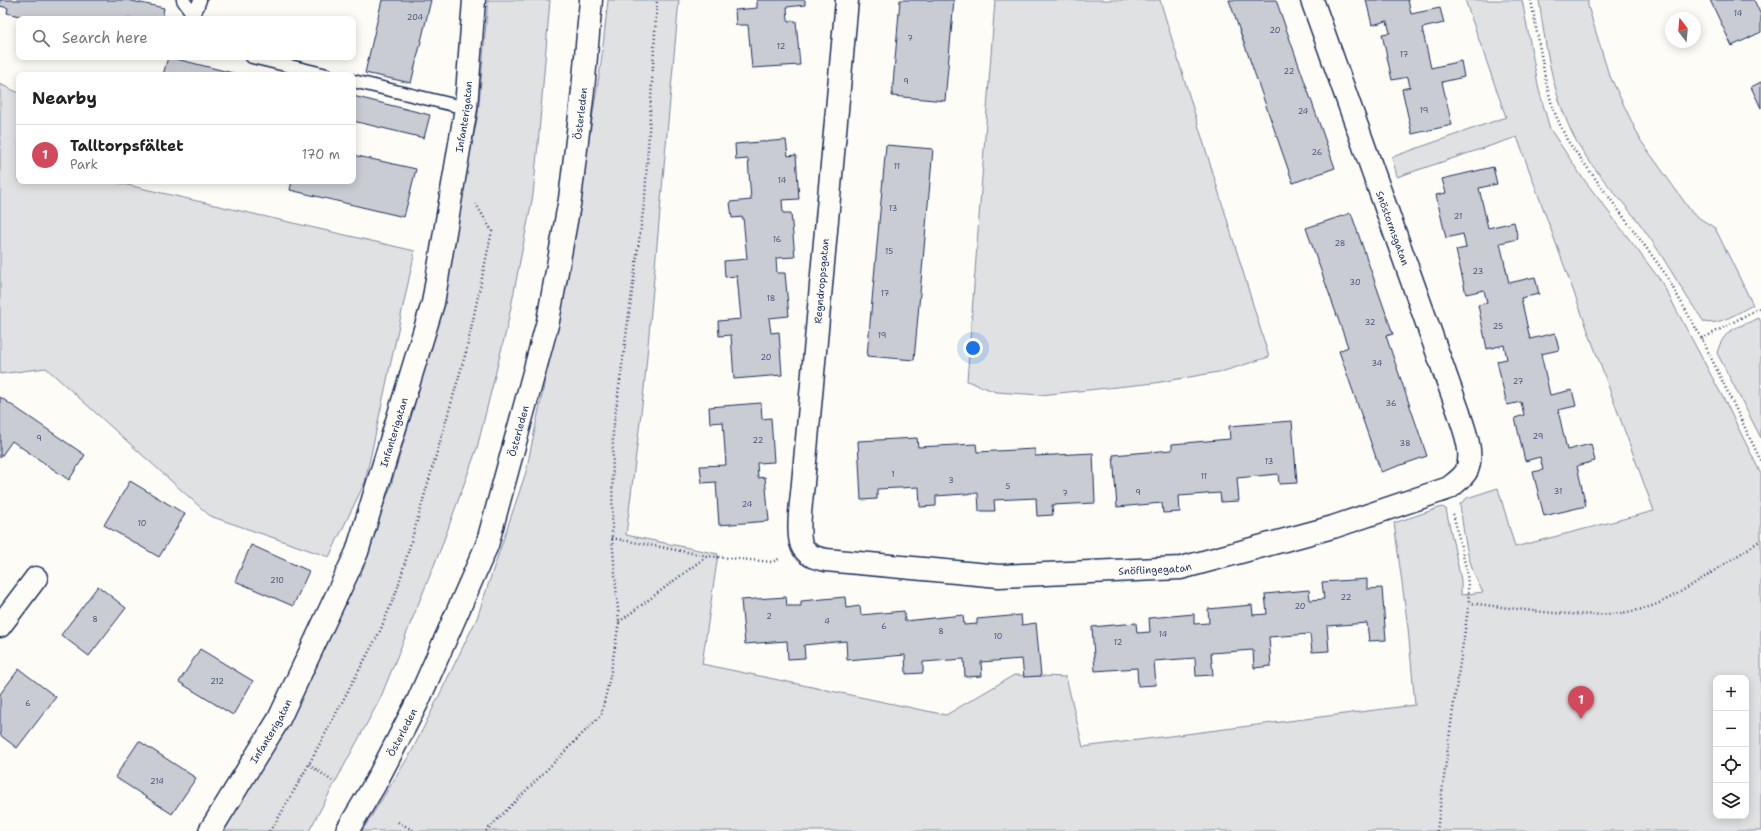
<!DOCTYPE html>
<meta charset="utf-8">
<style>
body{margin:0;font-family:"Shantell Sans",sans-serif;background:#f2f2f2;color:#222}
.controls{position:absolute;right:12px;bottom:12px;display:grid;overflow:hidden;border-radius:8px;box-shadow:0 2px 10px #0003}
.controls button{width:36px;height:36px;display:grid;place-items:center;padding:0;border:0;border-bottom:1px solid #e0e0e0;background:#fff;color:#222;font:20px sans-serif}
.compass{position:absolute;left:1665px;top:12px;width:36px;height:36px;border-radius:50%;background:#fff;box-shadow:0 2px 10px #0003;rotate:344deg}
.you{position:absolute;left:973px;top:348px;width:14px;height:14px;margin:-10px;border:3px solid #fff;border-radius:50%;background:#1a73e8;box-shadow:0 0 0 6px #1a73e833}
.badge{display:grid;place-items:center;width:26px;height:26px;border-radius:50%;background:#d1495b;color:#fff;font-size:13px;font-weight:700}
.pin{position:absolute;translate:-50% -33px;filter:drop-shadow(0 1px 2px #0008)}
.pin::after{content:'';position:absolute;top:21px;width:14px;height:12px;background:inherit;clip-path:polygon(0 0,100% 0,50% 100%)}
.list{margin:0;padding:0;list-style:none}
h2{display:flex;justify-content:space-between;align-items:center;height:52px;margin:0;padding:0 16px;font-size:17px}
h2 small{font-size:13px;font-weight:400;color:#767676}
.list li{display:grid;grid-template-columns:26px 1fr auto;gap:12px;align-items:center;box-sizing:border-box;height:60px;padding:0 16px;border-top:1px solid #e0e0e0}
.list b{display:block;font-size:15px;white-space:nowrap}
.list p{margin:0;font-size:13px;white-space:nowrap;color:#767676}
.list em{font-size:13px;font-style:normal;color:#767676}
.icon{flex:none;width:22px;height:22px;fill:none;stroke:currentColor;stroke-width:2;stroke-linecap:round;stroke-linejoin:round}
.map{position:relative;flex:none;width:1761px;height:831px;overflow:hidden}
.search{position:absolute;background:#fff;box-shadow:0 2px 10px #0003;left:16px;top:16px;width:340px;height:44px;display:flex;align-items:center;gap:10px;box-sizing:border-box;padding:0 14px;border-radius:8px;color:#767676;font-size:15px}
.panel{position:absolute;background:#fff;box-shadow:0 2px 10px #0003;left:16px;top:72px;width:340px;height:112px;border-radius:8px}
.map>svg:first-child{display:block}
.green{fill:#e0e1e3;stroke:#7e88a0;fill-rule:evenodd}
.building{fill:#c9ccd3;stroke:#1b2f5e}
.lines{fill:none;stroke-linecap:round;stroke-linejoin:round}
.lane-casing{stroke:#1b2f5e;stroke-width:15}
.street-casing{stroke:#1b2f5e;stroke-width:25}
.secondary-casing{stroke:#1b2f5e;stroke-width:25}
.path{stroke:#1b2f5e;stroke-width:2.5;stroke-dasharray:1 3;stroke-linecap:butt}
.lane{stroke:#fdfcf7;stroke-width:12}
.street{stroke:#fdfcf7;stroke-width:22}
.secondary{stroke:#fdfcf7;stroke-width:22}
.labels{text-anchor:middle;stroke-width:4;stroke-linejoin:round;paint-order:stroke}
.number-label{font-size:8px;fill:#46567b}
.street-label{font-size:10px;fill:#1b2f5e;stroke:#fdfcf7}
</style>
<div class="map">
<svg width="1761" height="831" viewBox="0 0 1761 831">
<rect width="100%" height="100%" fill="#fdfcf7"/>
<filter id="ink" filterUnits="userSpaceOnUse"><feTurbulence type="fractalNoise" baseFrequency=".025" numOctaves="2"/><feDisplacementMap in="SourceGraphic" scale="8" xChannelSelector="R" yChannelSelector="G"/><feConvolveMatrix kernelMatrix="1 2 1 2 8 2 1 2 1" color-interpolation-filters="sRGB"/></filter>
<g filter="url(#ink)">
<path class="green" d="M488,0h62l-11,133 -6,62 -26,132 -30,121 -36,100 -61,151 -71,132h-85l133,-260 33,-82 33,-115 55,-259z
M608,0h71l-35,389 -18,146 92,19 -16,110 244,51 68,-40 52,2 17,70 332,-42 -7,-77 -14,-105 48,-16 4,2 15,71v15l22,-3c-16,-27 -19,-57 -23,-88l7,-6 31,-10 17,59 139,-36 -137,-374 -120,40 -5,-20 114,-40 -41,-117h57l17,90 11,39 32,48 79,104 67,126 33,67v357h-1399l50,-80 65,-133 49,-146 42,-202 33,-207zM1716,678h30v138h-30z
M995,0h165l109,357 -45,14 -69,12 -115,12 -44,-3 -29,-11z
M1539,0h49v6l20,66 33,69 52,73 22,14 38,77c-14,7 -34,21 -49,17 -22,-30 -39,-64 -61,-94 -25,-34 -59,-65 -75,-104 -17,-39 -23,-82 -29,-124z
M0,84l19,9v88h91l305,70 -50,231 -36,75 -119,-41 -164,-148 -46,6z
M1759,318l2,4v116l-44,-85c7,-25 20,-25 42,-35z"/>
<path class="building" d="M0,0h127l37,8 -2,11h-130l-25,-6 1,-5 -8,-2z
M382,0h49l-20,83 -46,-10z
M757,0h48v5l-18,2 1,14h8l4,44 -48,3 -4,-43h-12l-1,-15 22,-2z
M900,0h54l-9,101 -53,-5z
M1229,0h47l59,168 -42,15z
M1366,0h42l3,14 29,-6 4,15 -22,5 9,40 30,-7 3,16 -22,5 10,43 -40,9 -10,-45 8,-2 -2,-10 -16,3 -10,-46 8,-1 -3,-12 -15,4z
M1710,0h44l7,15v17l-29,14z
M168,57l73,18h-78z
M1761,82v26l-10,-21z
M353,96l77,19 -6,23 -71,-17z
M786,140l2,16 8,-1 3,44 -17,1 1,13h8l4,44 -19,1 1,15h8l4,43 -20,2 2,15 8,-1 3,43 -48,4 -3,-44 -12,1 -1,-15 23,-2 -4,-43 -12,1 -1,-16 23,-2 -4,-42 -11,1 -2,-16 21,-2 -3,-41 -12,1 -1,-16z
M886,145l47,4 -19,211 -47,-4z
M353,155l63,14 -12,48 -114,-27 2,-9h61z
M1493,167l4,17 -18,4 9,40 26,-6 4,17 -18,4 9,40 26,-6 4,17 -18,4 9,41 25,-6 4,17 -18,4 9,41 22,-5 4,16 -18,4 9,40 24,-6 4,17 -18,5 9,40 -42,10 -11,-44 10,-2 -3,-13 -15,4 -10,-43 9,-3 -3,-13 -14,3 -10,-44 10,-2 -3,-14 -17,4 -9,-44 9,-2 -3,-13 -18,4 -10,-44 10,-2 -3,-14 -17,4 -10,-43 10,-2 -4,-14z
M1351,213l42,121 -7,2 41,120 -46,16 -42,-121 9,-4 -42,-119z
M0,397l85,58 -16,25 -57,-39 -12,17z
M761,403l1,16 9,-1 3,44 -17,1 1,15 7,-1 4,44 -50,4 -3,-43 -14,1 -2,-17 26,-1 -3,-43 -13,1 -1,-16z
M1292,421l5,62 -18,1 -1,-10 -41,4 2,23 -18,1 -1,-9 -41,3 1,16 -17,1 -1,-10 -45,4 -4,-52 59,-5v-6l58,-5 -1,-13z
M917,438l1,9 58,-3 1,8 58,-3v7l58,-3 2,50 -43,2 1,10 -16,1 -1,-18 -42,2 1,11h-16l-1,-18 -42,3v10l-16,1 -1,-20 -42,2v10l-16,1 -3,-59z
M130,481l55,33 -26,43 -55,-32z
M251,545l58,26 -16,35 -58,-25z
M1367,579v10l15,-1 4,52 -17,1 -2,-18 -40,3 2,25 -17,1 -2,-18 -41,3 2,29 -17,2 -1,-18 -42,3 2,22 -17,1 -1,-18 -41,3 2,24 -18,1 -1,-18 -42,3 -3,-44 44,-4 1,10 13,-1 -1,-14 45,-4v10l15,-1 -1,-14 44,-4 1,10 14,-1 -2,-20 44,-4 1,10 14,-1 -2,-17z
M98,586l28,22 -37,48 -28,-21z
M786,597l1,9h14v-5l44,-4 1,11 14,-2 1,9 43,-4 1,10 58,-6 1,10 13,-1v-5l44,-4 1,10 14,-2 5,53 -17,1 -2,-18 -41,3 1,14 -17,1 -1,-18 -41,3v11l-17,1 -1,-19 -58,5 -1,-19 -42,4 1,13 -17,1 -1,-18 -42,3 -4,-44z
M200,649l53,32 -20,34 -54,-33z
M19,669l37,28 -39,51 -17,-13v-41z
M139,741l57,37 -24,36 -57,-37z"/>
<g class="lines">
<defs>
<path id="lane" d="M183,0l13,19
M194,15l6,-15
M252,57l75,18
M353,81l113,27"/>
<g id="street">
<path id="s1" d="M847,0l-44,483c-1,14 -8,56 1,66 6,8 13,9 22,11l173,16 182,-8 152,-41 116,-39c6,-5 15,-11 18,-18 7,-18 -3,-40 -8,-57l-147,-413"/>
<path d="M0,626l36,-48"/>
<path id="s2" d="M210,831l69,-112 78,-167 76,-249 33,-195 8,-108"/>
</g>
<g id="secondary">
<path id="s3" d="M347,831l28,-47 43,-83 69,-156 61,-224 22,-122 13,-109 8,-90"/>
</g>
</defs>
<use href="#lane" class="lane-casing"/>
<use href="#street" class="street-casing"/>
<use href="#secondary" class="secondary-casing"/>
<path class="path" d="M1531,0l15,82 7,27 14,31 97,132 38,67 59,122
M1702,339l59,-32
M612,538l96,18 64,6 9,-4
M1469,603c54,6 121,19 173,6 17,-4 35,-15 50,-24 23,-15 46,-29 69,-45
M619,622l88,-66
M309,764l23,17
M398,822l16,9
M269,831l6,-7 34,-60 71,-133 17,-41 69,-238 26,-121 -16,-27
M486,831l115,-116 9,-38 9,-55 -7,-84 1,-107 32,-234 12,-197
M1437,831l15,-115 17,-113 -2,-31 -14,-59"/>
<use href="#lane" class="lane"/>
<use href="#street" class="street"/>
<use href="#secondary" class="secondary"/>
</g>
</g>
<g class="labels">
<g class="number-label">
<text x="1738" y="16">14</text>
<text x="415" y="20">204</text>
<text x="1275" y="33">20</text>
<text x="910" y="41">7</text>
<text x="781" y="49">12</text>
<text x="1404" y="57">17</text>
<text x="1289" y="74">22</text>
<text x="906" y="84">9</text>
<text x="1424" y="113">19</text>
<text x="1303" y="114">24</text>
<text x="1317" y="155">26</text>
<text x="897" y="169">11</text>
<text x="782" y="183">14</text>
<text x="893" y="211">13</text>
<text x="1458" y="219">21</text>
<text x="777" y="242">16</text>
<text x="1340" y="246">28</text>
<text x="889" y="254">15</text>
<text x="1478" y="274">23</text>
<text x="1355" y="285">30</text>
<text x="885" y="296">17</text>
<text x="771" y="301">18</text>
<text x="1370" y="325">32</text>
<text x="1498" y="329">25</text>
<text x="882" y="338">19</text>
<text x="766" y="360">20</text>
<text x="1377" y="366">34</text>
<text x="1518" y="384">27</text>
<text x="1391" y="406">36</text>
<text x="1538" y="439">29</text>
<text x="39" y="441">9</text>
<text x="758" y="443">22</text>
<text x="1405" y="446">38</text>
<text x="1269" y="464">13</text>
<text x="893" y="477">1</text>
<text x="1204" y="479">11</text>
<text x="951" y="483">3</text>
<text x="1008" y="489">5</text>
<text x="1558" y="494">31</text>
<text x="1138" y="495">9</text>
<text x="1065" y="496">7</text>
<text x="747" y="507">24</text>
<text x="142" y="526">10</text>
<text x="277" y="583">210</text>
<text x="1346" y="600">22</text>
<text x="1300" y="609">20</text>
<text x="769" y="619">2</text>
<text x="95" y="622">8</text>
<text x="827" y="624">4</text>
<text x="884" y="629">6</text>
<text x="941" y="634">8</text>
<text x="1163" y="637">14</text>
<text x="998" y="639">10</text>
<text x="1118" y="645">12</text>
<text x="217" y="684">212</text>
<text x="28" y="706">6</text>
<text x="157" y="784">214</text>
</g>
<g class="street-label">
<text dy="4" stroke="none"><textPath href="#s3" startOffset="761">Österleden</textPath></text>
<text dy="4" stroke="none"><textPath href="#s2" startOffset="765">Infanterigatan</textPath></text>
<text transform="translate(1393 228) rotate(70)" y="4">Snöstormsgatan</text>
<text transform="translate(821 281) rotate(-85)" y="4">Regndroppsgatan</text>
<text dy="4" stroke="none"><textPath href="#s3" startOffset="437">Österleden</textPath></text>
<text dy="4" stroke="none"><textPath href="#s2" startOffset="441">Infanterigatan</textPath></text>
<text dy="4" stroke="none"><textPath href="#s1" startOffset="907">Snöflingegatan</textPath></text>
<text dy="4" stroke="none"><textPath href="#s2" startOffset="117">Infanterigatan</textPath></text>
<text dy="4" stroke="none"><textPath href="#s3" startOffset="113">Österleden</textPath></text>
</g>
</g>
</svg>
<div class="controls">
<button>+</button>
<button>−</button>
<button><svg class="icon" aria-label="locate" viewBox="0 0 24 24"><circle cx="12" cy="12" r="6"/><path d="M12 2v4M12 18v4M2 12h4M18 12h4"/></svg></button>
<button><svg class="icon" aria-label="layers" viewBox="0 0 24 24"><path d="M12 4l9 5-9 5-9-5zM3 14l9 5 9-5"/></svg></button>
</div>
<svg class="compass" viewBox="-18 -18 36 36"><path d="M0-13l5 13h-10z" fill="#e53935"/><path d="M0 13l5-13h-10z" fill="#767676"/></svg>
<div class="you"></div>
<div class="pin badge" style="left:1581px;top:719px">1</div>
<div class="search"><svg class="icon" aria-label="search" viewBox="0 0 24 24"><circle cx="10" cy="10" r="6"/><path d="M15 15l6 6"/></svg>Search here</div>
<section class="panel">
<h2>Nearby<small></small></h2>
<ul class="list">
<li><span class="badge">1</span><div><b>Talltorpsfältet</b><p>Park</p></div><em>170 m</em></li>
</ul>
</section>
</div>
